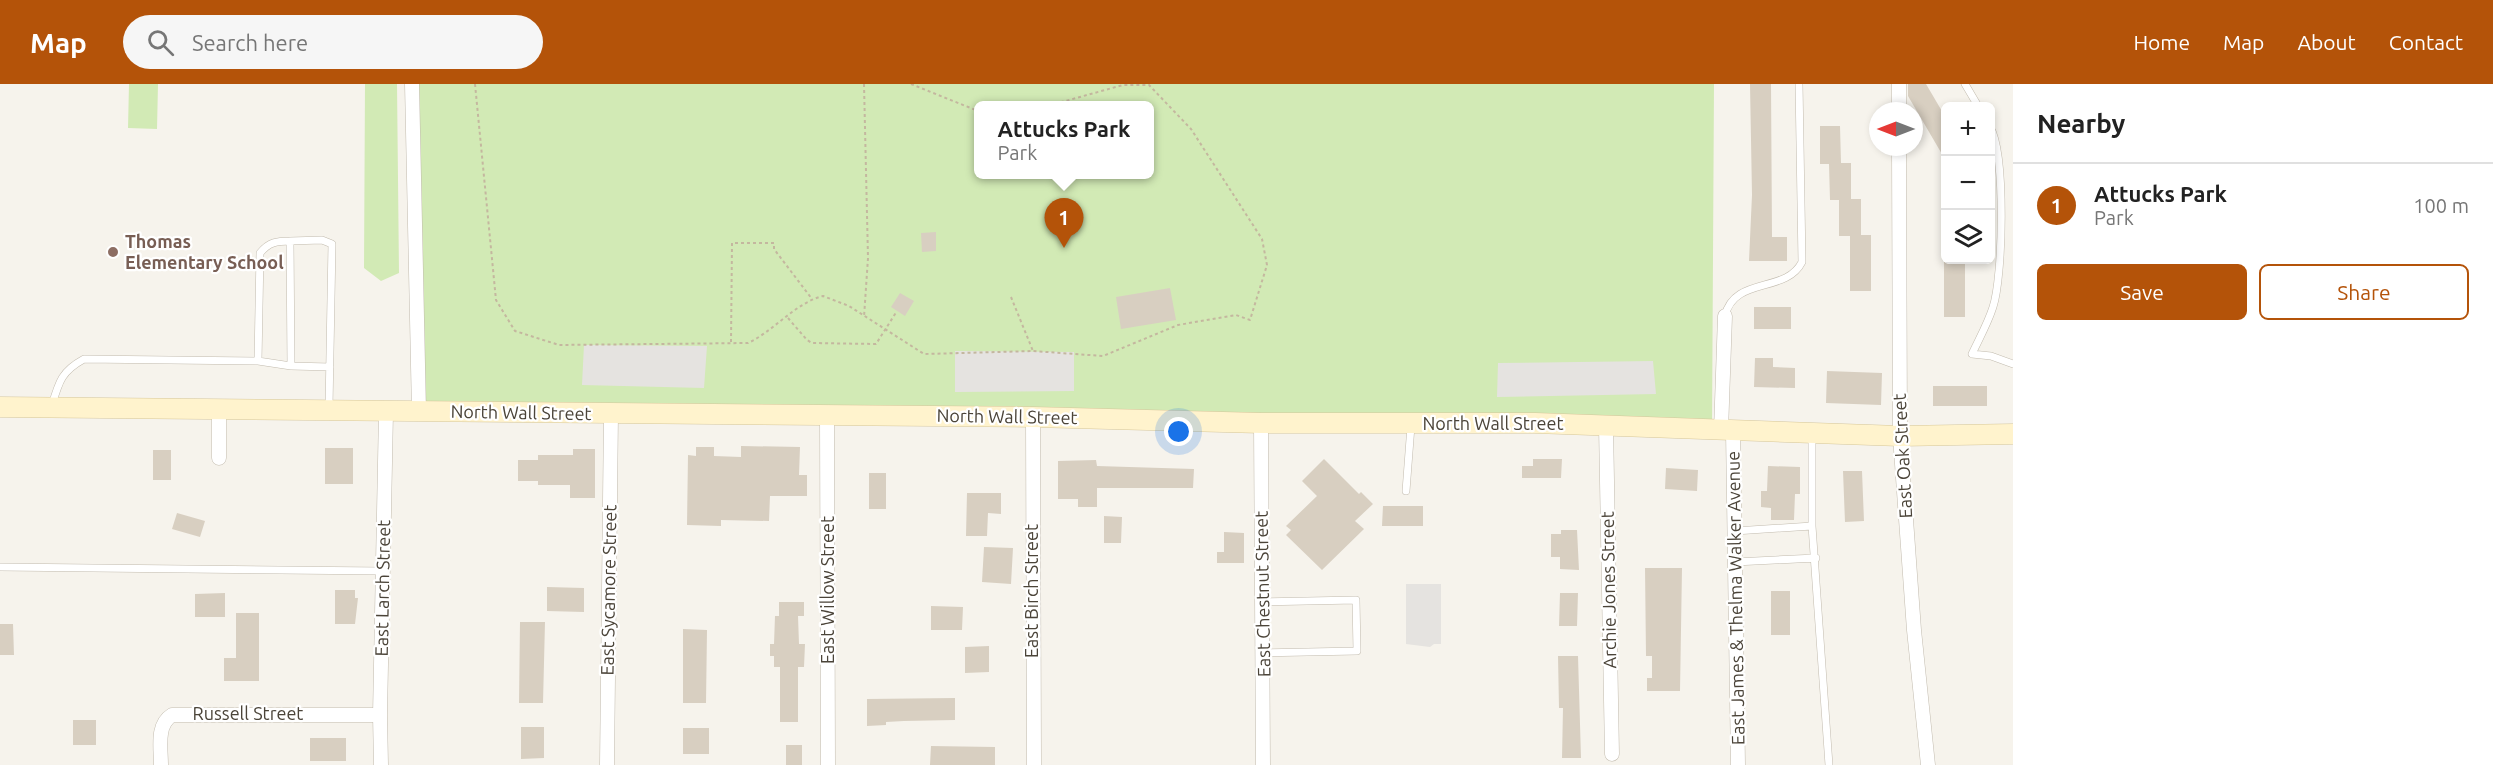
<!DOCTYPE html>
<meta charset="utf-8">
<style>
body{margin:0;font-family:Ubuntu,sans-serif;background:#f6f6f6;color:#222}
.controls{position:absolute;right:18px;top:18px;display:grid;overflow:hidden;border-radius:9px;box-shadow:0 3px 9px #0003}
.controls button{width:54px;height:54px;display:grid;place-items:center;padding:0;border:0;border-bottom:2px solid #e0e0e0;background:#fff;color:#222;font:30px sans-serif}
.compass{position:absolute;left:1869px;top:18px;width:54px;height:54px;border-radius:50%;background:#fff;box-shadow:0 3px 9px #0003;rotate:270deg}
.you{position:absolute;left:1179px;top:348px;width:21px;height:21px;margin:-15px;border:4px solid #fff;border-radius:50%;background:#1a73e8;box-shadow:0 0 0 9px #1a73e833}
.badge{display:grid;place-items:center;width:39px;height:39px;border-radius:50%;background:#b45309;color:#fff;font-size:20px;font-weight:700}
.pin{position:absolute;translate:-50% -50px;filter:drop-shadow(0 2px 3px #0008)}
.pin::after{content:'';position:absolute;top:32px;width:21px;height:18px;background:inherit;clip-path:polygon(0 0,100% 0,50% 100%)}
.popup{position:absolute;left:974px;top:17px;width:180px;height:78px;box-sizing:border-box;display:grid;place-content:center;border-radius:9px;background:#fff;filter:drop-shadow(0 2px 4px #0005);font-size:20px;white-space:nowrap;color:#767676}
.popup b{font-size:22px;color:#222}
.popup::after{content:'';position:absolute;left:50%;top:100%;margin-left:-12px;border:12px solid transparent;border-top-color:#fff}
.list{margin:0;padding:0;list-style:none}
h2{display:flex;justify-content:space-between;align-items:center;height:78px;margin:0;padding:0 24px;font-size:26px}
h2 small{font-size:20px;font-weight:400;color:#767676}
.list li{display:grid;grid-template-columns:39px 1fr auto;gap:18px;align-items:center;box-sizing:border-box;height:84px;padding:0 24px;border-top:2px solid #e0e0e0}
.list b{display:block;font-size:22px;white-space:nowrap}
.list p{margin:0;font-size:20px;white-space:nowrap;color:#767676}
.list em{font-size:20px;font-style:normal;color:#767676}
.actions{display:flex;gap:12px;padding:18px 24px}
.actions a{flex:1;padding:14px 0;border:2px solid #b45309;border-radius:9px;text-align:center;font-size:21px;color:#b45309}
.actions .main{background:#b45309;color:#fff}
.icon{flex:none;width:33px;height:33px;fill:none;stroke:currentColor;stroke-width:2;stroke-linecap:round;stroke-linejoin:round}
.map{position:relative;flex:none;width:2013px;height:681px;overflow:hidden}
header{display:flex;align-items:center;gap:36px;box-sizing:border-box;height:84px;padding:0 30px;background:#b45309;color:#fff}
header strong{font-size:28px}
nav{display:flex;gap:33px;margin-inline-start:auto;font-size:21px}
.search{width:420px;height:54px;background:#f6f6f6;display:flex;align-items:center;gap:15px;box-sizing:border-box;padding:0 21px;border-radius:33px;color:#767676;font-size:22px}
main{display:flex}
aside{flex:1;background:#fff}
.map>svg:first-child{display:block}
.green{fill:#d2eab5;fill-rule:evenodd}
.parking{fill:#e5e3e0}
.building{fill:#d8cfc1}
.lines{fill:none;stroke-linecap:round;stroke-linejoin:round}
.lane-casing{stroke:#c2bbae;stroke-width:8}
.street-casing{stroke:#c2bbae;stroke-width:15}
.secondary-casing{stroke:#d6c79b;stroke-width:21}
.path{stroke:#c4b79f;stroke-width:2;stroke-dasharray:3 3;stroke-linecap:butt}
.lane{stroke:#fff;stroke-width:7}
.street{stroke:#fff;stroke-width:14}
.secondary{stroke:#fff3cd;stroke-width:20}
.education-dot{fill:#8d6e63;stroke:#fff;stroke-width:2}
.labels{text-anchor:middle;stroke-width:4.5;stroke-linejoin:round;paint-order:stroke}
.education-label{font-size:18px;font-weight:bold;fill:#785e54;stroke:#fff;text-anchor:start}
.street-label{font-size:18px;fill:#4b4439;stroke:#fff}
</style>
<header>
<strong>Map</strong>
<div class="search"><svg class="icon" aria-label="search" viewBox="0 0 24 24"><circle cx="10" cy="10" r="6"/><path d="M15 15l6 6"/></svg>Search here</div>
<nav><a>Home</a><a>Map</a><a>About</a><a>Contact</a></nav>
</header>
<main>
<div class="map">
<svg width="2013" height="681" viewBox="0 0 2013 681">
<rect width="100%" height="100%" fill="#f6f3ec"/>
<path class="green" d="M129,0h29l-1,45 -29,-1z
M365,0h32l2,189 -18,8 -17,-13z
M412,0h1302l-2,346 -1293,-18zM978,21h172v69h-172z"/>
<path class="parking" d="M584,261l123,1 -3,42 -122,-3z
M955,267l119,1v39l-119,1z
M1653,277l3,33 -159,3 1,-34z
M1406,500h35v60h-7l-4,3 -24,-3z"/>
<path class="building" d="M1750,0h21l1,153h15v24h-38l3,-66z
M1908,0h18l20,34v43l-38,-65z
M1820,42h20l1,37h10v36h10v36h10v56h-21v-55h-11v-36h-9l-1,-36h-9z
M936,148v19l-14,1 -1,-19z
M1944,176h21v57h-21z
M1170,204l6,32 -55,9 -5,-32z
M900,209l14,8 -9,15 -14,-9z
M1754,223h37v22h-37z
M1755,274h18v9l22,1v20l-41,-1z
M1827,287l55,2 -1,32 -55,-2z
M1933,302h54v20h-54z
M741,362l59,1 -1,28h8v21h-37l-1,25 -48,-1v6l-34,-1 1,-70 8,1v-9h18v9l27,1z
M325,364h28v36h-28z
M573,365h22v49h-25v-13h-32v-4h-20v-21h20v-5h35z
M153,366h18v30h-18z
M1324,375l35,35 2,-2 12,12 -18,17 9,8 -42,41 -36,-35 5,-5 -5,-4 31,-30 -15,-15z
M1533,375h29l-1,19h-39v-12h11z
M1096,376l1,6 97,3 -1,19h-96v19h-19v-8h-20v-38z
M1768,382l32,1v27h-5l-1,26h-23v-12l-10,-1v-16h6z
M1666,384l32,2 -1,21 -32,-2z
M1843,387h19l2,50 -19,1z
M869,389h17v36h-17z
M967,409h34v21l-13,-1 -1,23h-21z
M1383,422h40v20h-41z
M177,429l28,8 -5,16 -28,-8z
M1104,432l18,1 -1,26h-17z
M1561,446h16l2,40 -19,-1v-12h-9v-23h10z
M1224,448l20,1v30h-27v-11h7z
M984,463l29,1 -2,36 -29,-2z
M1645,484h37l-2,123h-33v-13h5v-22h-6z
M547,503l37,1v24l-37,-1z
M335,506h20v8h3l-3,26h-20z
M1771,507h19v44h-19z
M225,509v24h-30v-23z
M1560,509h18l-1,33h-18z
M779,518h25v14h-6l1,28h6l-1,23h-6v55h-18v-55h-6v-11h-4v-12h4l1,-28h4z
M931,522l32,1 -1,23h-31z
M236,529h23v68h-35v-23h12z
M520,538h25l-2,81h-24z
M0,540h13l1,31h-14z
M683,545l24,1 -1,73h-23z
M989,562v26l-24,1v-26z
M1558,572h20l3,102h-19l1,-50h-4z
M955,614v22l-51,1 -18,1v3l-19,1v-27z
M73,636h23v25h-23z
M521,643h23v31l-23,1z
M683,644h26v26h-26z
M310,654h36v23h-36z
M786,661h16v20h-16z
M931,662l64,1v18h-65z"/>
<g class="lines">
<defs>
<path id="lane" d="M1965,0l13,22
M1990,43c16,27 13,150 3,180 -5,16 -14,32 -21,47l19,2 22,8
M1725,232c9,-40 61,-22 77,-54l-3,-178
M258,277l33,5
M52,321c7,-24 10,-34 32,-46l174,2 2,-108c9,-11 17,-12 30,-12
M329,323l3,-163 -10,-4 -32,1 1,125 39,1
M1812,351v91l17,239
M1406,407l5,-65
M1735,447l77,-5
M1735,478l81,-4
M0,483l383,4
M1263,518l93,-2 1,51 -93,2"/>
<path id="street" d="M412,0l7,328
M1899,0v27
M1899,63l1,289 14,194 14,135
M827,330l1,351
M1033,333l1,348
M1261,339l2,342
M1606,342l6,328
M1721,347l4,-115
M1733,347l5,334
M219,374v-50
M161,681c0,-17 -5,-40 11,-50h208
M381,681l-1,-50 6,-303
M607,681l4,-351"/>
<path id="secondary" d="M0,323l1033,10 228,6h274l365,13 113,-2"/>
</defs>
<use href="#lane" class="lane-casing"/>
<use href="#street" class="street-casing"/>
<use href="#secondary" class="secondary-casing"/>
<path class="path" d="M475,0l21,216 19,31 44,14 189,-2c26,-12 47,-40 75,-47l26,10 75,48 109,-3 70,5 75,-31 58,-10 14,5 17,-55 -5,-26 -71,-110 -42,-44h-26l-72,20
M864,0l4,174 -4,59
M911,0l67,27
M1011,213l22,54
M788,234l19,22 5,3 64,1 21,-33
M731,258l1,-99h42v6l38,50"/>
<use href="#lane" class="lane"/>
<use href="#street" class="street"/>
<use href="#secondary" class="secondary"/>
</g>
<circle class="education-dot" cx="113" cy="168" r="6"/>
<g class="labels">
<g class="education-label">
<text x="125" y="164">Thomas<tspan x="125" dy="21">Elementary School</tspan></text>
</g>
<g class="street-label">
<text transform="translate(521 329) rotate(1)" y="6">North Wall Street</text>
<text transform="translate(1007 333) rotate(1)" y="6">North Wall Street</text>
<text x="1493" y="346">North Wall Street</text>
<text transform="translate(1903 372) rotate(-93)" y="6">East Oak Street</text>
<text transform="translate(383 504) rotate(-89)" y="6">East Larch Street</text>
<text transform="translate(609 506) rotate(-89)" y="6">East Sycamore Street</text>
<text transform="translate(828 506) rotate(-90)" y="6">East Willow Street</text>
<text transform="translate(1609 506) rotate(-91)" y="6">Archie Jones Street</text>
<text transform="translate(1032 507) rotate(-90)" y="6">East Birch Street</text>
<text transform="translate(1263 510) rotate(-91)" y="6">East Chestnut Street</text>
<text transform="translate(1736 514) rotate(-91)" y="6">East James &amp; Thelma Walker Avenue</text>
<text x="248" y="636">Russell Street</text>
</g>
</g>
</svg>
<div class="controls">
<button>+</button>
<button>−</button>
<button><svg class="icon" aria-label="layers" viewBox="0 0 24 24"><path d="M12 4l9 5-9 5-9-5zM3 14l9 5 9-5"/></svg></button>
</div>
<svg class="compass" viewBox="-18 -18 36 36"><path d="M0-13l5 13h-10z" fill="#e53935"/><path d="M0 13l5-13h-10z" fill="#767676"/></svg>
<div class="you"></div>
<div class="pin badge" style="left:1064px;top:164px">1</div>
<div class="popup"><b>Attucks Park</b>Park</div>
</div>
<aside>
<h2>Nearby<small></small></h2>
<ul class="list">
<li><span class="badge">1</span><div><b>Attucks Park</b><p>Park</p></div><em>100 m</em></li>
</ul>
<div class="actions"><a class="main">Save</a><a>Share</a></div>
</aside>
</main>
